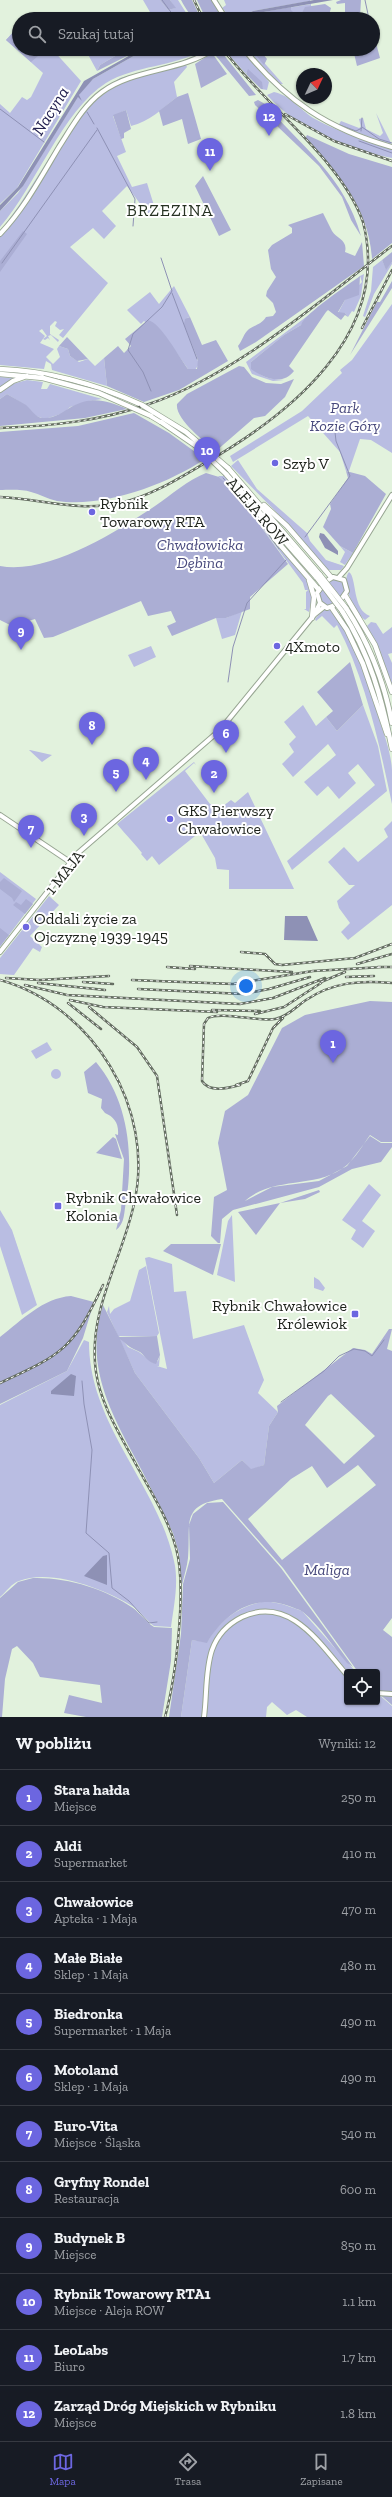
<!DOCTYPE html>
<html lang="pl">
<meta charset="utf-8">
<style>
body{margin:0;font-family:"Zilla Slab",serif;background:#242831;color:#f1f3f6}
.controls{position:absolute;right:12px;bottom:12px;display:grid;overflow:hidden;border-radius:4px;box-shadow:0 1px 3px #0004}
.controls button{width:36px;height:36px;display:grid;place-items:center;padding:0;border:0;border-bottom:1px solid #363941;background:#171b24;color:#f1f3f6;font:20px sans-serif}
.compass{position:absolute;left:296px;top:68px;width:36px;height:36px;border-radius:50%;background:#171b24;box-shadow:0 1px 3px #0004;rotate:46deg}
.you{position:absolute;left:246px;top:986px;width:14px;height:14px;margin:-10px;border:3px solid #fff;border-radius:50%;background:#1a73e8;box-shadow:0 0 0 6px #1a73e833}
.badge{display:grid;place-items:center;width:26px;height:26px;border-radius:50%;background:#6c66e0;color:#fff;font-size:13px;font-weight:700}
.pin{position:absolute;translate:-50% -33px;filter:drop-shadow(0 1px 2px #0008)}
.pin::after{content:'';position:absolute;top:21px;width:14px;height:12px;background:inherit;clip-path:polygon(0 0,100% 0,50% 100%)}
.list{margin:0;padding:0;list-style:none}
h2{display:flex;justify-content:space-between;align-items:center;height:52px;margin:0;padding:0 16px;font-size:17px}
h2 small{font-size:13px;font-weight:400;color:#9ea1a6}
.list li{display:grid;grid-template-columns:26px 1fr auto;gap:12px;align-items:center;box-sizing:border-box;height:56px;padding:0 16px;border-top:1px solid #363941}
.list b{display:block;font-size:15px;white-space:nowrap}
.list p{margin:0;font-size:13px;white-space:nowrap;color:#9ea1a6}
.list em{font-size:13px;font-style:normal;color:#9ea1a6}
.icon{flex:none;width:22px;height:22px;fill:none;stroke:currentColor;stroke-width:2;stroke-linecap:round;stroke-linejoin:round}
.map{position:relative;flex:none;width:392px;height:1717px;overflow:hidden}
.search{position:absolute;background:#171b24;box-shadow:0 1px 3px #0004;left:12px;right:12px;top:12px;height:44px;display:flex;align-items:center;gap:10px;box-sizing:border-box;padding:0 14px;border-radius:22px;color:#9ea1a6;font-size:15px}
.sheet{height:724px;background:#171b24}
nav{display:flex;justify-content:space-around;align-items:center;box-sizing:border-box;height:56px;border-top:1px solid #363941;background:#171b24;font-size:11px;color:#9ea1a6}
nav a{display:grid;justify-items:center;gap:2px}
nav .on{color:#6c66e0}
.map>svg:first-child{display:block}
.green{fill:#b9bde2}
.forest{fill:#abaed4;fill-rule:evenodd}
.water{fill:#8e91b5}
.lines{fill:none;stroke-linecap:round;stroke-linejoin:round}
.stream{stroke:#8e91b5;stroke-width:1}
.secondary-casing{stroke:#97a592;stroke-width:6}
.primary-casing{stroke:#97a592;stroke-width:6}
.secondary{stroke:#fff;stroke-width:4}
.primary{stroke:#fff;stroke-width:4.5}
.rail-casing{stroke:#646d61;stroke-width:2.5}
.rail{stroke:#fff;stroke-width:1;stroke-dasharray:3;stroke-linecap:butt}
.primary-bridge-casing{stroke:#97a592;stroke-width:6;stroke-linecap:butt}
.primary-bridge{stroke:#fff;stroke-width:4.5}
.poi-dot{fill:#6c66e0;stroke:#fff;stroke-width:1.5}
.labels{text-anchor:middle;stroke-width:4;stroke-linejoin:round;paint-order:stroke}
.park-label{font-size:16px;font-style:italic;fill:#494a7d;stroke:#fff}
.poi-label{font-size:16px;fill:#1d221b;stroke:#fff;text-anchor:start}
.street-label{font-size:16px;fill:#1d221b;stroke:#fff}
.water-label{font-size:17px;font-style:italic;fill:#242251;stroke:#fff}
.neighbourhood-label{font-size:17px;letter-spacing:1px;fill:#263222;stroke:#fff}
</style>
<div class="map">
<svg width="392" height="1717" viewBox="0 0 392 1717">
<rect width="100%" height="100%" fill="#e2f2dd"/>
<path class="green" d="M143,0h17l8,10 7,-2 -5,-8h8l12,19h-36z
M224,0h86v1l-57,10 -15,7 -10,-3 -6,-7 4,-3z
M311,4v3l-6,1 -5,8 1,3h-59l11,-5z
M19,26v23h33l29,32 -64,107 -17,16v-100l10,9 12,-16 5,3 4,-3 12,-24 -37,-33z
M85,49h42l-27,16 -3,6z
M146,49l58,1c-31,17 -68,15 -98,33 -44,28 -70,103 -106,144v-16l18,-18 66,-106 9,-8z
M209,49c-24,18 -57,18 -85,29 -13,5 -24,18 -36,22l32,-22 62,-17z
M231,49l12,1 26,32 -2,8 -6,-1 2,-1 -17,-16v2l-17,-19z
M249,49h3l31,35h-3l-22,-22z
M186,65l1,2 -13,15 3,15c-14,11 -28,25 -46,29l-5,-16 -13,6 13,36 -9,4 15,31 15,-4 10,32 -10,-2 -20,-27 -25,25 14,15 -12,13 -11,-11 -23,19 38,36 -45,55 -4,-3 5,-6 -4,1 -5,-4 2,-4 -2,-1 -5,5v8l9,6 -1,2 -7,-7 -3,1 2,4 -2,-2 -3,2 -2,-1 4,-3 -5,-7 -3,2 6,5 -5,7 14,6 -8,8 7,7 7,-7 -3,-8 2,-3 9,3 2,7 9,6 9,-3 7,7 9,-8 3,28 -55,-16 -1,-6 -5,-3 -2,8 -44,-4v-128l22,-27 56,-91 15,-17 22,-16 21,-9z
M274,92c16,3 27,19 41,27 24,13 50,22 77,30v9c-44,-8 -95,-29 -125,-63z
M81,108l-58,95 -23,29 20,-28z
M376,113l16,32 -54,-19 3,-5 18,7 2,-1 -2,-8 4,-1 3,11 14,7 3,-3z
M382,260l4,9 6,-7v2l-18,30 -9,23 -2,-1 8,-25 2,-24z
M364,274l-3,22 -7,16 -2,-1 -4,6 -3,-4h-7l7,-13 17,-18 -2,-6z
M174,286l16,31 -3,1 5,25 7,21 -4,6 -7,-1 -19,-27 -25,-21 -3,3 -14,-14 23,-18 9,12z
M392,304v63l-4,3 4,-3v86l-21,-13 -11,-1 -11,32h-3l-6,-19 -32,-36 -75,46 -3,-6 72,-45 40,-38 -2,-3 12,-10z
M314,311l-13,14 -17,10 -33,27c6,15 17,17 33,18l-11,1 -21,-7 -6,-12z
M0,377l16,1 -16,9z
M27,380l16,2 -2,7h6l3,-5 52,15 -13,2 -19,6 -6,6 -19,6 -9,-3 -11,-11 -18,-11 -7,5v-7l12,-8z
M238,460l19,29 50,44 3,8 16,19 18,6 -3,4h-14l-37,-44 -59,-60z
M218,476h6l26,29 58,77 4,16 -3,14 -5,-3h2v-17l2,-2h-3l-2,-7 -65,-88z
M340,546l13,7 -8,12 -5,-3 5,-10z
M349,572c8,5 3,38 21,44l-5,4c-10,-7 -25,-38 -16,-48z
M333,579l10,4 2,8 -10,14 -9,1 -4,-4 -3,-8 7,-10z
M323,610h8c24,33 36,68 47,106 6,18 13,36 14,54 0,11 0,23 0,34 -13,-61 -26,-124 -55,-179l-3,3 -12,-12 -6,5 -1,-2z
M344,610c17,7 48,107 48,129 -9,-47 -23,-88 -48,-129z
M242,611l-7,24 -13,4 -6,-21h10z
M371,622l5,1 7,11 9,-7v26l-4,1 4,9v24l-10,-30 -15,-31z
M151,646l5,11 -22,10 -6,-12z
M303,705l13,21 10,-9 11,14 26,-26 15,41 9,45 -95,79 -5,-9 88,-76 -17,-21 -10,9 8,10 -17,16 -11,-13 -11,10 -13,-14 32,-27 -8,-11 -35,33 -11,-13 12,-12 -5,-8 7,-7 -12,-15z
M29,750h1l22,5 -10,7z
M194,762l2,3 -2,-2 -9,8 25,33h4l5,5 12,-9 4,3 13,-11 46,97h-65v-19l-12,-1 -2,-11 -15,-26 -41,33 -7,-9 -5,5 -6,-7 1,-1c-7,-9 -16,-18 -25,-29z
M392,821v84l-44,35 -7,-8 9,-9 -11,-15 -2,-7 18,-16h-6l-21,-23 16,-15 14,15 30,-25 -4,-8z
M0,872l36,27 -36,48z
M49,896l10,9 -29,31 12,11 -2,5 -7,-4 -19,27 -14,-1v-16z
M47,1042l5,8 -16,9 -5,-8z
M51 1074a5 5 0 1 1 10 0a5 5 0 1 1-10 0Z
M369,1184l12,11 -19,26 13,10 -12,17 -12,-9 5,-9 -14,-10z
M0,1210l12,20 25,75 -15,10 -22,-69z
M232,1215l3,67 -18,-7 11,-54z
M149,1257l23,7 2,28 12,-1 7,48 51,-14 20,55 -6,13 20,19 -9,14 -5,39 -13,5 -9,-10 -28,23 -15,-25 -64,-85 -28,-61 2,-6 1,8 4,-5 16,-8 9,-31 7,-4 13,67 -2,3h-38l9,11 11,5 14,11 5,-2 2,-6 -1,11h-2l10,3 -22,-111z
M314,1277l5,3 6,8 -2,3 -9,-3z
M84,1340l5,2c0,83 68,141 85,219 5,21 0,44 -3,66l-17,-1c-7,-5 -13,-14 -20,-19 -28,-17 -82,-39 -115,-26 -7,2 -13,11 -19,16v-192l67,-34z
M265,1601l17,3 20,7 54,61h-9v30h30v-9l15,13v11h-85l-11,-7 -9,5 -15,-13 -5,5 -1,10h-85l11,-77 15,2c14,-23 31,-35 58,-41z"/>
<path class="forest" d="M160,0h10l6,8 -8,2z
M181,0h11l9,19c-10,0 -15,-10 -20,-19z
M197,0h15l7,13 -1,3 -12,3z
M341,0h20l-1,17 -5,-5 -10,1v-10l-8,1 -1,-2z
M325,4l6,4 -2,7 -4,3 -3,-2 -2,3h-19l-1,-3 5,-9z
M291,7v3l9,9h-30l-4,-4 -2,4 -13,-1 2,-4z
M19,26v23h21l-2,7 -7,6 -25,-22z
M373,43h3l4,15 -23,8 -4,-17h20z
M127,49h14l-44,22 3,-6z
M219,49l37,46 -7,1 -33,-40 -1,-4z
M251,49h8l8,10 -3,6z
M212,53l15,21 -26,14 -6,-24z
M248,69l14,13 1,7h-2l-15,-15z
M188,93l13,46 -13,5 -6,-25 -19,7 -4,-15 18,-14z
M258,100l7,4c39,45 79,72 96,132l-10,-16 -9,-23 -23,-31 -64,-61 -1,-3z
M126,110l5,19 -7,4v5l-3,1 -8,-24z
M307,135l42,19 43,13v76l-20,16c-3,-50 -33,-86 -67,-120z
M203,176l28,54 -12,6 -24,-50z
M323,213c3,6 6,12 9,18 5,8 16,9 13,21l10,4 7,-14 2,24 -108,76 -16,9 -2,-5c5,-6 5,-12 11,-17 6,-4 13,-5 17,-12l7,-1 3,-4 -3,-9 -7,-7 1,-5 9,-14 -5,-8 -3,-19 4,-5 20,-12v-5l-4,-3z
M23,231l4,3 -27,38v-11z
M392,252v10l-6,8 -4,-10z
M360,276l-1,19 -14,5 -7,12 7,1 3,4 -3,-2 -4,5 -13,-10 -2,2 -37,54 5,5c-11,15 -30,7 -43,-2v-7l33,-27 17,-10c4,-12 47,-40 59,-49z
M392,281v7l-42,67 27,-53h3z
M190,317l12,28 14,-5 12,21 -49,29 -35,12 -37,-16 -3,-28 14,-12 6,7 7,-7 -6,-7 23,-19c13,3 31,37 40,49h9l1,-9 -14,-36 1,-5z
M67,337l21,22 -11,2 -7,-5 -2,-7 -9,-3z
M239,366l5,1 8,10 14,6 15,1 13,-5 -9,18 -20,19 -11,2 -38,33c-11,-9 -41,-32 -39,-47l10,-10z
M7,394c6,4 13,7 19,11 6,5 10,14 19,13 10,0 18,-6 26,-11 21,-11 35,-7 56,2l-42,9 -85,8v-27z
M134,413l35,20 36,26c-39,26 -102,49 -148,42 -10,-2 -17,-7 -26,-9 -9,-3 -22,-2 -31,-2v-58l78,-6z
M346,471l19,5 21,18 -33,59 -13,-7 -17,-19 8,-18 -1,-5 18,-26z
M206,473l13,4 17,15 52,72 -38,33v12l-24,9h-10l-44,18 -5,-10 9,-4 -5,-11 -23,5 -7,-15 -88,36 -9,1 -9,-19 -23,7 -12,-6v-54c48,9 116,-34 155,-60 16,-11 33,-26 51,-33z
M350,662l13,43 -26,26 -11,-14 7,-6 -16,-19z
M4,878l18,13 -8,11 -2,-4 -12,-9v-7z
M26,899l7,5 -8,10 -12,-9 3,-3 5,3z
M0,928l9,7 -9,11z
M370,1001l22,1v140h-11l-11,-7c-7,10 -14,22 -23,30 -29,25 -74,10 -102,36l27,-14 47,-6 28,-15 23,-30 11,7h11v4l-11,15 -29,7 -33,18 -86,23 -11,9 -2,24h-2l-7,-7 3,-39 13,-7 -9,-47 7,-32 23,-16 34,-67 23,-13z
M96,1062c32,38 38,92 30,140 -2,9 -1,22 -10,28l5,-20 3,-51 -9,-25 3,1c1,-12 -4,-18 -13,-22l-4,-5 1,-9 -14,-6 -4,-21z
M113,1137l3,2 6,20 -26,-6z
M319,1190l1,2 -15,7 -25,4 -24,32 -18,-23 42,-9z
M171,1244h50l-8,31 -50,-24z
M71,1296l23,6 -11,36 -16,33 -67,33v-67c22,-17 43,-39 71,-41z
M103,1305l16,32 38,-1 3,19 -4,9c-10,-2 -11,-10 -18,-13 -8,-3 -12,-7 -18,-12l15,34 64,85 15,25 28,-23 9,9 13,-4 5,-39 9,-14 -1,-6 76,-58 12,2 7,4 17,-25h3l-5,20 5,2v267l-9,12 9,7v68l-15,-13v-20h-19l-75,-104 -61,-69c-42,6 -31,26 -34,59 -1,9 -4,18 -6,27l-3,-32 -6,-20c-13,-27 -26,-53 -40,-79 -26,-48 -48,-94 -30,-149zM331,1394l44,42 -31,28 -39,-39 23,-29zM358,1465l18,20 -94,75 -34,-41 43,-40 21,-13 15,22z
M223,1502l58,66 72,99 -6,-4c-14,-16 -27,-37 -44,-51 -4,-3 -10,-4 -14,-6 -35,-13 -65,8 -82,37l-15,-3 -11,77h-12l12,-83 2,-50 7,-25 -1,-34 4,-11 14,-11z
M33,1578c34,-1 73,11 100,30 7,5 13,14 21,19l18,1 -1,33 -9,56h-76l-22,-4 5,-18 33,8 -2,-18 -60,-8 -7,-14 -16,-17 -5,3 -7,30 -3,38h-2v-119l18,-16z"/>
<path class="water" d="M314,0h19l-75,13 -21,6 16,-8z
M141,49h5l-53,30 -14,16 3,6 -4,-4 -55,89 -23,25v-6l18,-18 66,-106z
M320,533l4,1 14,17v4l-13,-7 -6,-11z
M285,916h22l11,25 -34,-1z
M71,1374l5,2 -2,20 -23,-2v-3z
M107,1555v30l-23,-9 19,-20z"/>
<g class="lines">
<path class="stream" d="M162,0l14,19
M365,0l4,19
M373,34l1,5
M0,109l44,33
M87,112l7,12
M340,125l16,6 6,-3
M362,127l17,12 13,4
M97,128l38,71 -2,27
M361,131l1,-13
M359,141l33,12
M2,263l95,-133
M172,293l25,66
M151,391l-8,-19 -15,-22 5,-16 29,-27 10,-16 -11,-33
M223,478l24,26 32,45
M305,537l45,-61 -14,-35 -2,-18
M228,682l5,-35 14,-44 39,-43
M82,1381l2,23 8,46 -6,83 23,20 3,35 17,13 20,22 8,-1
M281,1402l43,-31 15,-15 15,-7 11,2 7,5 12,-16"/>
<defs>
<path id="secondary" d="M214,0l12,19
M244,49c42,52 84,80 148,98
M0,234c24,-25 41,-57 59,-87 13,-20 24,-41 43,-55 33,-24 78,-20 112,-43
M333,577l11,3 3,11 -9,13 -11,4 -7,-5 -3,-10 8,-11z
M339,577l8,-9 45,-73
M314,615l6,-12
M0,815l70,47
M0,952l78,-99 142,-123 94,-115 10,-8
M377,1693l15,1
M204,1717c3,-22 1,-46 8,-67 5,-14 16,-26 30,-33 48,-22 78,27 105,58"/>
<path id="primary" d="M0,369c50,2 96,15 142,36
M0,374l43,4
M0,390l13,-9 14,-5
M151,416l10,6
M228,468l92,107
M226,474l91,104
M264,505l23,21 44,51
M259,513l16,26 44,51
M309,580l5,17 -2,21
M345,595l30,50 17,47
M332,608l15,22 16,34 24,70
M346,608c23,35 38,73 46,115
M342,611c28,43 40,88 50,138"/>
</defs>
<use href="#secondary" class="secondary-casing"/>
<use href="#primary" class="primary-casing"/>
<use href="#secondary" class="secondary"/>
<use href="#primary" class="primary"/>
<defs>
<path id="rail" d="M194,0l9,19
M285,114l49,27 58,20
M362,328l30,-58
M0,428c51,-2 101,-7 149,-24 87,-29 170,-103 243,-158
M0,497c41,2 78,15 120,6 31,-7 58,-24 85,-40 84,-48 187,-129 158,-241 -22,-63 -100,-118 -140,-173
M241,952l24,2 10,10 7,1 73,-7 37,-14
M357,964l35,-10
M190,966l102,6
M167,967l28,2
M378,967h14
M346,977l28,-1
M6,978l34,2 69,-4
M0,980c93,26 156,129 134,224 -12,56 -47,108 -38,168 5,35 27,67 43,98 14,25 30,51 37,78 11,39 0,129 -11,169
M132,980l101,4 80,-13 70,-4
M83,982l30,2
M321,982l24,-10
M38,983l67,7
M25,985l42,10 173,9 33,-6 52,-20
M138,989l105,5 26,-5 41,-12
M70,1000l33,7 114,5
M68,1003l33,26
M89,1007l48,40 20,29 20,139
M212,1010l48,1
M255,1014l29,-7 37,-24
M236,1085l12,-4 25,-53 10,-10
M240,1085c-11,3 -31,8 -38,-4l2,-57 4,-6c13,-7 50,4 67,1 12,-2 22,-13 31,-19 27,-18 55,-20 86,-17
M0,1383c63,-29 73,-34 103,-98"/>
</defs>
<use href="#rail" class="rail-casing"/>
<use href="#rail" class="rail"/>
<defs>
<path id="primary-bridge" d="M43,378l56,15 52,23
M142,405l44,27 42,36
M161,422l38,26 27,26
M320,575l26,33
M317,578l25,33"/>
</defs>
<use href="#primary-bridge" class="primary-bridge-casing"/>
<use href="#primary-bridge" class="primary-bridge"/>
</g>
<g class="poi-dot">
<circle cx="275" cy="463" r="4"/>
<circle cx="92" cy="512" r="4"/>
<circle cx="277" cy="646" r="4"/>
<circle cx="170" cy="819" r="4"/>
<circle cx="26" cy="927" r="4"/>
<rect x="54" y="1202" width="8" height="8" rx="2"/>
<rect x="351" y="1310" width="8" height="8" rx="2"/>
</g>
<g class="labels">
<g class="park-label">
<text x="345" y="413">Park<tspan x="345" dy="18">Kozie Góry</tspan></text>
<text x="200" y="550">Chwałowicka<tspan x="200" dy="18">Dębina</tspan></text>
<text x="327" y="1575">Maliga</text>
</g>
<g class="poi-label">
<text x="283" y="469">Szyb V</text>
<text x="100" y="509">Rybnik<tspan x="100" dy="18">Towarowy RTA</tspan></text>
<text x="285" y="652">4Xmoto</text>
<text x="178" y="816">GKS Pierwszy<tspan x="178" dy="18">Chwałowice</tspan></text>
<text x="34" y="924">Oddali życie za<tspan x="34" dy="18">Ojczyznę 1939-1945</tspan></text>
<text x="66" y="1203">Rybnik Chwałowice<tspan x="66" dy="18">Kolonia</tspan></text>
<text x="347" y="1311" text-anchor="end">Rybnik Chwałowice<tspan x="347" dy="18">Królewiok</tspan></text>
</g>
<g class="street-label">
<text transform="translate(258 511) rotate(49)" y="6">ALEJA ROW</text>
<text transform="translate(64 872) rotate(-51)" y="6">1 MAJA</text>
</g>
<g class="water-label">
<text transform="translate(50 111) rotate(-58)" y="6">Nacyna</text>
</g>
<g class="neighbourhood-label">
<text x="170" y="216">BRZEZINA</text>
</g>
</g>
</svg>
<div class="controls">
<button><svg class="icon" aria-label="locate" viewBox="0 0 24 24"><circle cx="12" cy="12" r="6"/><path d="M12 2v4M12 18v4M2 12h4M18 12h4"/></svg></button>
</div>
<svg class="compass" viewBox="-18 -18 36 36"><path d="M0-13l5 13h-10z" fill="#e53935"/><path d="M0 13l5-13h-10z" fill="#9ea1a6"/></svg>
<div class="you"></div>
<div class="pin badge" style="left:333px;top:1063px">1</div>
<div class="pin badge" style="left:214px;top:793px">2</div>
<div class="pin badge" style="left:84px;top:836px">3</div>
<div class="pin badge" style="left:146px;top:780px">4</div>
<div class="pin badge" style="left:116px;top:792px">5</div>
<div class="pin badge" style="left:226px;top:753px">6</div>
<div class="pin badge" style="left:31px;top:848px">7</div>
<div class="pin badge" style="left:92px;top:745px">8</div>
<div class="pin badge" style="left:21px;top:650px">9</div>
<div class="pin badge" style="left:207px;top:470px">10</div>
<div class="pin badge" style="left:210px;top:171px">11</div>
<div class="pin badge" style="left:269px;top:136px">12</div>
<div class="search"><svg class="icon" aria-label="search" viewBox="0 0 24 24"><circle cx="10" cy="10" r="6"/><path d="M15 15l6 6"/></svg>Szukaj tutaj</div>
</div>
<section class="sheet">
<h2>W pobliżu<small>Wyniki: 12</small></h2>
<ul class="list">
<li><span class="badge">1</span><div><b>Stara hałda</b><p>Miejsce</p></div><em>250 m</em></li>
<li><span class="badge">2</span><div><b>Aldi</b><p>Supermarket</p></div><em>410 m</em></li>
<li><span class="badge">3</span><div><b>Chwałowice</b><p>Apteka · 1 Maja</p></div><em>470 m</em></li>
<li><span class="badge">4</span><div><b>Małe Białe</b><p>Sklep · 1 Maja</p></div><em>480 m</em></li>
<li><span class="badge">5</span><div><b>Biedronka</b><p>Supermarket · 1 Maja</p></div><em>490 m</em></li>
<li><span class="badge">6</span><div><b>Motoland</b><p>Sklep · 1 Maja</p></div><em>490 m</em></li>
<li><span class="badge">7</span><div><b>Euro-Vita</b><p>Miejsce · Śląska</p></div><em>540 m</em></li>
<li><span class="badge">8</span><div><b>Gryfny Rondel</b><p>Restauracja</p></div><em>600 m</em></li>
<li><span class="badge">9</span><div><b>Budynek B</b><p>Miejsce</p></div><em>850 m</em></li>
<li><span class="badge">10</span><div><b>Rybnik Towarowy RTA1</b><p>Miejsce · Aleja ROW</p></div><em>1.1 km</em></li>
<li><span class="badge">11</span><div><b>LeoLabs</b><p>Biuro</p></div><em>1.7 km</em></li>
<li><span class="badge">12</span><div><b>Zarząd Dróg Miejskich w Rybniku</b><p>Miejsce</p></div><em>1.8 km</em></li>
</ul>
</section>
<nav>
<a class="on"><svg class="icon" aria-label="map" viewBox="0 0 24 24"><path d="M3 6l6-2 6 2 6-2v14l-6 2-6-2-6 2zM9 4v14M15 6v14"/></svg>Mapa</a>
<a><svg class="icon" aria-label="directions" viewBox="0 0 24 24"><path d="M12 3l9 9-9 9-9-9zM9 14v-3h6M13 9l2 2-2 2"/></svg>Trasa</a>
<a><svg class="icon" aria-label="saved" viewBox="0 0 24 24"><path d="M7 4h10v16l-5-4-5 4z"/></svg>Zapisane</a>
</nav>
